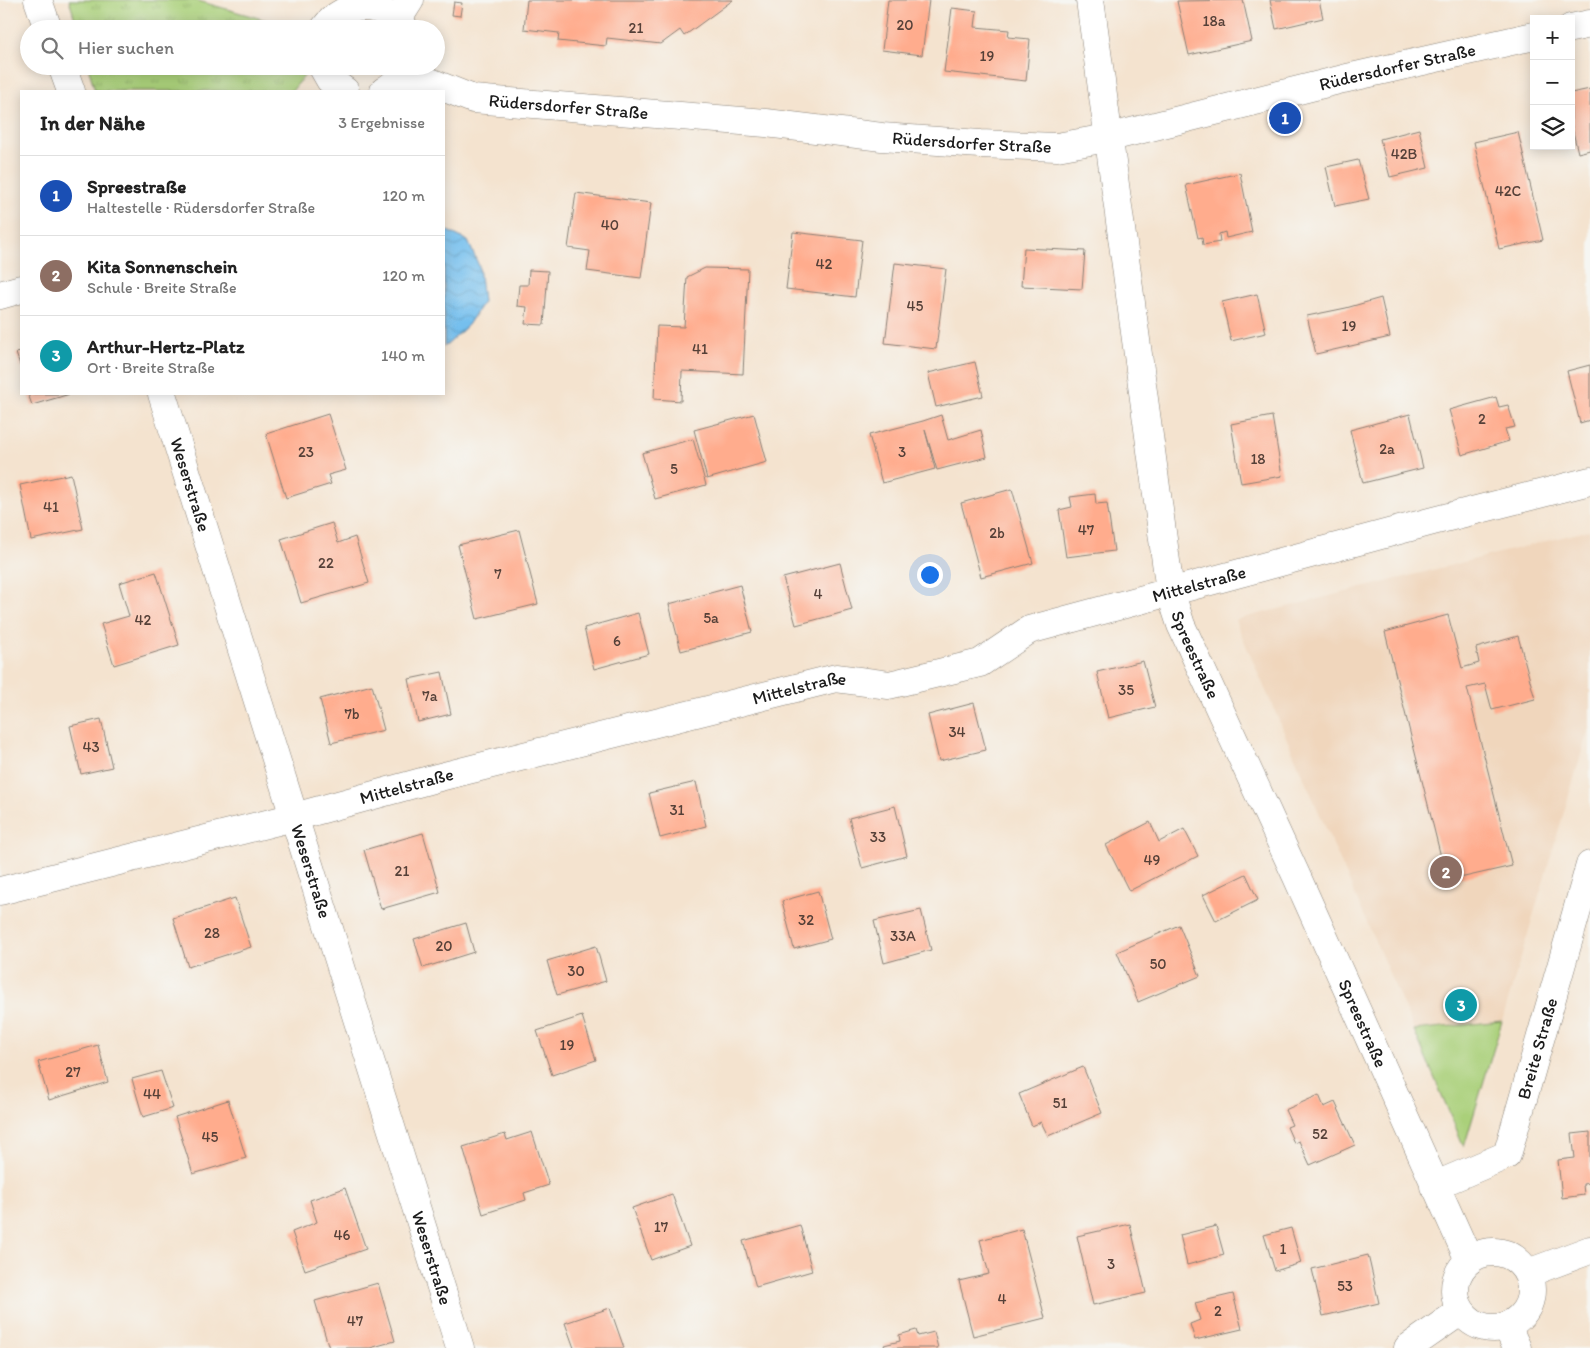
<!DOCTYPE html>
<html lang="de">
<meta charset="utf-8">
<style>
body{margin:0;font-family:Itim,sans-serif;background:#f2f2f2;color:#222}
.controls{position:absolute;right:15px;top:15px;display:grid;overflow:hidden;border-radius:0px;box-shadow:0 2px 12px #0003}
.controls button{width:45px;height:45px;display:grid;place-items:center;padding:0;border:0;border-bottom:1px solid #e0e0e0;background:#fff;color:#222;font:25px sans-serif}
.you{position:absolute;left:929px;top:574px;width:18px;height:18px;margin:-12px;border:4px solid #fff;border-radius:50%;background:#1a73e8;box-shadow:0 0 0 8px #1a73e833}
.badge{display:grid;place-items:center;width:32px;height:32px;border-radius:50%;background:#b45309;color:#fff;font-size:16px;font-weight:700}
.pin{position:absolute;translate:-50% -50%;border:2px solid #fff;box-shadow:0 1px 5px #0006}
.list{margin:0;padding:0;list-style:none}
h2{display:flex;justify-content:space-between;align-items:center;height:65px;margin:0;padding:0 20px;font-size:21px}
h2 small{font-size:16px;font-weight:400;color:#767676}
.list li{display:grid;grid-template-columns:32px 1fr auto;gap:15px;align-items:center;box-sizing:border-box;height:80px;padding:0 20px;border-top:1px solid #e0e0e0}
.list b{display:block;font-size:19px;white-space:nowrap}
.list p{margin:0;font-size:16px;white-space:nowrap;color:#767676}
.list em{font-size:16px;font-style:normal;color:#767676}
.icon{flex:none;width:28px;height:28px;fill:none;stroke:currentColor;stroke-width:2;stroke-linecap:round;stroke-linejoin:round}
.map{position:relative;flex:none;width:1590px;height:1348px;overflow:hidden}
.search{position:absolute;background:#fff;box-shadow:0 2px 12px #0003;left:20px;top:20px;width:425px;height:55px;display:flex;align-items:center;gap:12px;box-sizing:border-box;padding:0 18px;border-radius:28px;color:#767676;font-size:19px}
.panel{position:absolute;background:#fff;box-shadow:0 2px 12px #0003;left:20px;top:90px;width:425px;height:305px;border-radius:0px}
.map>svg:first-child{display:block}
.built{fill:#f0d6bc}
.grass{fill:url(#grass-tufts);stroke:#63764b}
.park{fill:#aad07a;stroke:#63764b}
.water{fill:url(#water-waves);stroke:#486e85}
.building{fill:#ffac8d}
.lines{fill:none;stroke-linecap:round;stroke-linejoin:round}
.street-casing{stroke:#888076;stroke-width:29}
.street{stroke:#fff;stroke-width:28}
.labels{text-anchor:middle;stroke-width:4;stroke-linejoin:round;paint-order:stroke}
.number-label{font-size:15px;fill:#554038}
.street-label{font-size:18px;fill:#1c1c1c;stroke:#f6f6f2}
</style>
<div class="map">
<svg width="1590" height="1348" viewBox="0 0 1590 1348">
<defs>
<pattern id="grass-tufts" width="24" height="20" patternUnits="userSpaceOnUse" patternTransform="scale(1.25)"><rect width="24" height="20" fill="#aad07a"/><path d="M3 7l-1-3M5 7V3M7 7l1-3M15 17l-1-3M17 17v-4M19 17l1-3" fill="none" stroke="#92b269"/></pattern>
<pattern id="water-waves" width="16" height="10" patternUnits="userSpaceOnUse" patternTransform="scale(1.25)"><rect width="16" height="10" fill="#74bfee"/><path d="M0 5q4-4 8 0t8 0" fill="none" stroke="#64a4cc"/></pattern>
</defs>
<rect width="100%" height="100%" fill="#f6f6f2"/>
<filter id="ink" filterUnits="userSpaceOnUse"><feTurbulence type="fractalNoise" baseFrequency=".02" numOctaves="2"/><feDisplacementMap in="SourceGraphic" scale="10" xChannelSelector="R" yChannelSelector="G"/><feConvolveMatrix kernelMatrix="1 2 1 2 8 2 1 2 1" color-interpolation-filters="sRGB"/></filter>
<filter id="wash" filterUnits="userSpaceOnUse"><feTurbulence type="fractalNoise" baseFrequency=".0096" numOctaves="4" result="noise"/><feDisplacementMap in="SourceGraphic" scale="20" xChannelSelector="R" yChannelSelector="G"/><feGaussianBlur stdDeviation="1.12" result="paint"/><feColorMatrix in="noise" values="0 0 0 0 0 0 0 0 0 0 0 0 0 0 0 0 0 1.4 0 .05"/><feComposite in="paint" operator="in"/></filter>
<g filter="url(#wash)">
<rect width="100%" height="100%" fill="#f4e3cf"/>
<path class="built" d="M1590,530v194l-88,297 -88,9 -179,-410z"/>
<path class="grass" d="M69,0h126l102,29h-219z
M88,66h213l4,9 -13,16h-197z"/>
<path class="park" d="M1502,1021l-38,126 -50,-117z"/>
<path class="water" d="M444,229l24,12 11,25 4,36 -15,23 -21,20 -3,1z"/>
<g id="blocks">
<path class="building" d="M527,0h206l-49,36 -4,-6 -19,14 -54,-6 -1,8 -48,-5 1,-8 -35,-4z
M888,0h41l-7,55 -40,-5z
M1243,0l9,41 -63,14 -12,-54z
M1270,0h49l4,18 -47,11z
M454,2l8,1 -2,13 -8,-1z
M952,8l25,3 -2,16 34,3 -1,7 22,2 -4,42 -82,-9z
M1590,89v61l-12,3 -7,-30v-30z
M1419,129l9,39 -38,9 -10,-38z
M1518,132l25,108 -44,9 -25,-107z
M1358,160l11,39 -34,7 -9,-39z
M1240,173l12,59 -26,6 -1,-6 -6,2 1,8 -17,3 -1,-8 -4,1 -12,-53z
M576,193l75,10 -10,75 -54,-7 3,-20 -22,-3z
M793,232l69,8 -7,57 -69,-8z
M1024,248l61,3 -3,38 -61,-3z
M895,263l51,6 -10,80 -51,-6z
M705,268l43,1 -5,105 -61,-3 -1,30 -27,-2 3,-73 27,1 3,-50z
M529,270l19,1 -4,54 -19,-1 2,-17 -10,-1 2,-21h9z
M1257,294l9,39 -35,8 -9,-39z
M1381,298l9,39 -74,17 -9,-38 39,-8z
M21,352v16l-5,-15z
M975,362l8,34 -47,11 -8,-34z
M1590,365v55l-10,3 -13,-52z
M28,394h42l-38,11z
M1496,397l3,10 9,-2 7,22 -10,2 4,12 -47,14 -13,-45z
M328,414l18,56 -18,5 3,9 -45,14 -20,-64z
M754,414l13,48 -60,17 -13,-49z
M1410,414l13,54 -60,15 -13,-53z
M941,415l7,25 33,-10 6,27 -50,13 -12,-40 10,39 -53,14 -13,-48 54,-14z
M1272,416l10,60 -41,7 -10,-59z
M693,439l13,46 -51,14 -13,-46z
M71,474l12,55 -52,11 -11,-55z
M1012,489l21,74 -52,14 -20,-74z
M1095,494l1,10 11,-1 7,48 -48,6 -7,-47 13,-3 -2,-10z
M332,523l6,20 17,-6 14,46 -68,20 -20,-64z
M519,530l19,74 -61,15 -19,-74z
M840,563l12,47 -56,15 -13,-47z
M156,572l23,73 -65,20 -13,-41 28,-8 -10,-33z
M740,585l12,47 -71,19 -12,-47z
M638,613l11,41 -55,15 -10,-41z
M1448,615l14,53 17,-5 -3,-15 42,-12 17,63 -43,11 -7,-26 -18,4 45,178 -65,15 -62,-249z
M1143,661l12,46 -47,11 -11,-46z
M442,672l9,42 -33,8 -9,-43z
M372,685l12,45 -53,13 -11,-44z
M974,703l12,47 -47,11 -11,-46z
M101,719l11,48 -31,7 -11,-48z
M696,782l10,44 -46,12 -11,-45z
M895,806l12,50 -45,12 -13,-50z
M1150,822l9,20 25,-13 14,27 -69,35 -23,-46z
M423,833l17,59 -59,17 -17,-59z
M1246,874l12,26 -42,21 -13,-26z
M818,891l13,48 -37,10 -12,-48z
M235,898l16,49 -63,20 -15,-49z
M921,910l10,40 -47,13 -10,-42z
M466,923l8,29 -51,16 -9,-29z
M1179,925l21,51 -62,26 -21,-50z
M596,946l10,35 -49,14 -10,-34z
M582,1016l14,44 -44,15 -15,-44z
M98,1045l10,37 -59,18 -11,-38z
M1083,1067l19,46 -54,23 -7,-14 -9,4 -13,-32z
M161,1071l12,37 -30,9 -11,-38z
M1319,1095l5,12 11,-5 20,43 -45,20 -11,-24 -5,2 -7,-16 5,-2 -7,-15z
M228,1100l18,58 -53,16 -18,-57z
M532,1132l17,53 -25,8 2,7 -43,14 -20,-67 42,-13 2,6z
M1590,1132v51l-7,1 1,11 -22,3 -4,-38 17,-2 -3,-24z
M345,1188l21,61 -61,21 -13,-38 25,-10 -7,-22z
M672,1194l18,52 -39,14 -19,-52z
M1130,1224l16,69 -53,12 -16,-69z
M800,1225l12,46 -56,16 -13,-46z
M1216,1226l8,29 -37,10 -7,-30z
M1291,1228l10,35 -26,8 -11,-36z
M1022,1229l23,89 -72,18 -14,-55 30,-7 -9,-34z
M1368,1255l11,48 -56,13 -11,-47z
M378,1283l17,58 -25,7h-41l-14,-47z
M1233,1294l9,35 -47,11 -5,-16 10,-4 -5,-17z
M610,1308l14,40h-50l-9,-25z
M916,1330l2,6 16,-4 4,16h-53l-1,-3 16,-4 -1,-6z"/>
</g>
</g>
<g filter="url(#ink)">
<use href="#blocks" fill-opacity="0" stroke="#888076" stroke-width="1"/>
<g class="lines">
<defs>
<g id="street">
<path d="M38,0l10,29"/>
<path id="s1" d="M1090,0l80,591 11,34 115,250 173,385"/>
<path d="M398,19l12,-19"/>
<path d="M1571,28l19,-4"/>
<path d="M324,29c21,-29 59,-29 81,0"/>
<path d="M62,66l9,25"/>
<path d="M322,66l8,14 15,11"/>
<path id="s2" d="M405,72l68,27 293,24 116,14 98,7 77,3 50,-9 236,-59 191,-43"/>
<path d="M384,91c10,-6 18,-13 23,-25"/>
<path d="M0,295l21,-6"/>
<path id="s3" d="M162,394l298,954"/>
<path id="s4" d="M0,891l294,-74 142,-39 400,-100 53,7 91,-22 49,-33 404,-109 157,-40"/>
<path id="s5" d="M1434,1186l73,-31 83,-290"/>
<circle cx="1493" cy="1290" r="38"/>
<path d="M1528,1273l62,-23"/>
<path d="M1507,1326l10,22"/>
<path d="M1408,1348l53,-37"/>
</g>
</defs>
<use href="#street" class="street-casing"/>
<use href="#street" class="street"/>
</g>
</g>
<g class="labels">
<g class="number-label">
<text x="1214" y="26">18a</text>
<text x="905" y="30">20</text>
<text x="636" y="33">21</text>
<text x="987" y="61">19</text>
<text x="1404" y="159">42B</text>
<text x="1508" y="196">42C</text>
<text x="610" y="230">40</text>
<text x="824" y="269">42</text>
<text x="915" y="311">45</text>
<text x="1349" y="331">19</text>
<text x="700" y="354">41</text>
<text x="1482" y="424">2</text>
<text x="1387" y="454">2a</text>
<text x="306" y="457">23</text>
<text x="902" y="457">3</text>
<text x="1258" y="464">18</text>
<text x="674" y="474">5</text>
<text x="51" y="512">41</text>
<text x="1086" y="535">47</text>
<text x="997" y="538">2b</text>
<text x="326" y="568">22</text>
<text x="498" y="579">7</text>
<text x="818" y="599">4</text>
<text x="711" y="623">5a</text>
<text x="143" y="625">42</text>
<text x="617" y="646">6</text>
<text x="1126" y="695">35</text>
<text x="430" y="701">7a</text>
<text x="352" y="719">7b</text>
<text x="957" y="737">34</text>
<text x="91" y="752">43</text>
<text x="677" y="815">31</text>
<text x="878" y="842">33</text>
<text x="1152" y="865">49</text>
<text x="402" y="876">21</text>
<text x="806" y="925">32</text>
<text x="212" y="938">28</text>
<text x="903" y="941">33A</text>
<text x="444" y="951">20</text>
<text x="1158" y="969">50</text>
<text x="576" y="976">30</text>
<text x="567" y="1050">19</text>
<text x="73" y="1077">27</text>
<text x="152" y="1099">44</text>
<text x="1060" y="1108">51</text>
<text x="1320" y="1139">52</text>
<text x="210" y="1142">45</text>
<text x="661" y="1232">17</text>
<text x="342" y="1240">46</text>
<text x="1283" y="1254">1</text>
<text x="1111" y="1269">3</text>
<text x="1345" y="1291">53</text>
<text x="1002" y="1304">4</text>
<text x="1218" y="1316">2</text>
<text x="355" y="1326">47</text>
</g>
<g class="street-label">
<text dy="6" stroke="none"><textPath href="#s2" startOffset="1009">Rüdersdorfer Straße</textPath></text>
<text dy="6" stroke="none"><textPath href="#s2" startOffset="169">Rüdersdorfer Straße</textPath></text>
<text dy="6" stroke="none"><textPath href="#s2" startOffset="574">Rüdersdorfer Straße</textPath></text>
<text dy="6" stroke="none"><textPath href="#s3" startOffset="95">Weserstraße</textPath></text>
<text dy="6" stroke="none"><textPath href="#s4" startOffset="1245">Mittelstraße</textPath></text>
<text dy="6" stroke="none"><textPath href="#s1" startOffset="665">Spreestraße</textPath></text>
<text dy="6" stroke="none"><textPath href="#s4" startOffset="825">Mittelstraße</textPath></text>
<text dy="6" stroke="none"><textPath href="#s4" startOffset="420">Mittelstraße</textPath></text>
<text dy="6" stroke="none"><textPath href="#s3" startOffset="500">Weserstraße</textPath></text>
<text dy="6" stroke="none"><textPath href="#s1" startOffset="1070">Spreestraße</textPath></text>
<text dy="6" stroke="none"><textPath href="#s5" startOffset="190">Breite Straße</textPath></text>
<text dy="6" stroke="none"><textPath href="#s3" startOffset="905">Weserstraße</textPath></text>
</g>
</g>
</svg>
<div class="controls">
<button>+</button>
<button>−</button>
<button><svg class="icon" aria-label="layers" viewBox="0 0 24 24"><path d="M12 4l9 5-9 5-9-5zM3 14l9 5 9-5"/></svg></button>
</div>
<div class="you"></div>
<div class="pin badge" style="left:1285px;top:118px;background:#1a4fb4">1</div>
<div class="pin badge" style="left:1446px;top:872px;background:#8d6e63">2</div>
<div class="pin badge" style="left:1461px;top:1005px;background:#0f9aa8">3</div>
<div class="search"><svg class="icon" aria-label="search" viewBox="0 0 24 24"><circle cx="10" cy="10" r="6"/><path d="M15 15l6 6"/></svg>Hier suchen</div>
<section class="panel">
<h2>In der Nähe<small>3 Ergebnisse</small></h2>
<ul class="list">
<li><span class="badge" style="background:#1a4fb4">1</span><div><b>Spreestraße</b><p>Haltestelle · Rüdersdorfer Straße</p></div><em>120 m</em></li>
<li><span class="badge" style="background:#8d6e63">2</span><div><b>Kita Sonnenschein</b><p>Schule · Breite Straße</p></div><em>120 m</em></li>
<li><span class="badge" style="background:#0f9aa8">3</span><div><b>Arthur-Hertz-Platz</b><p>Ort · Breite Straße</p></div><em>140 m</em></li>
</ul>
</section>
</div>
